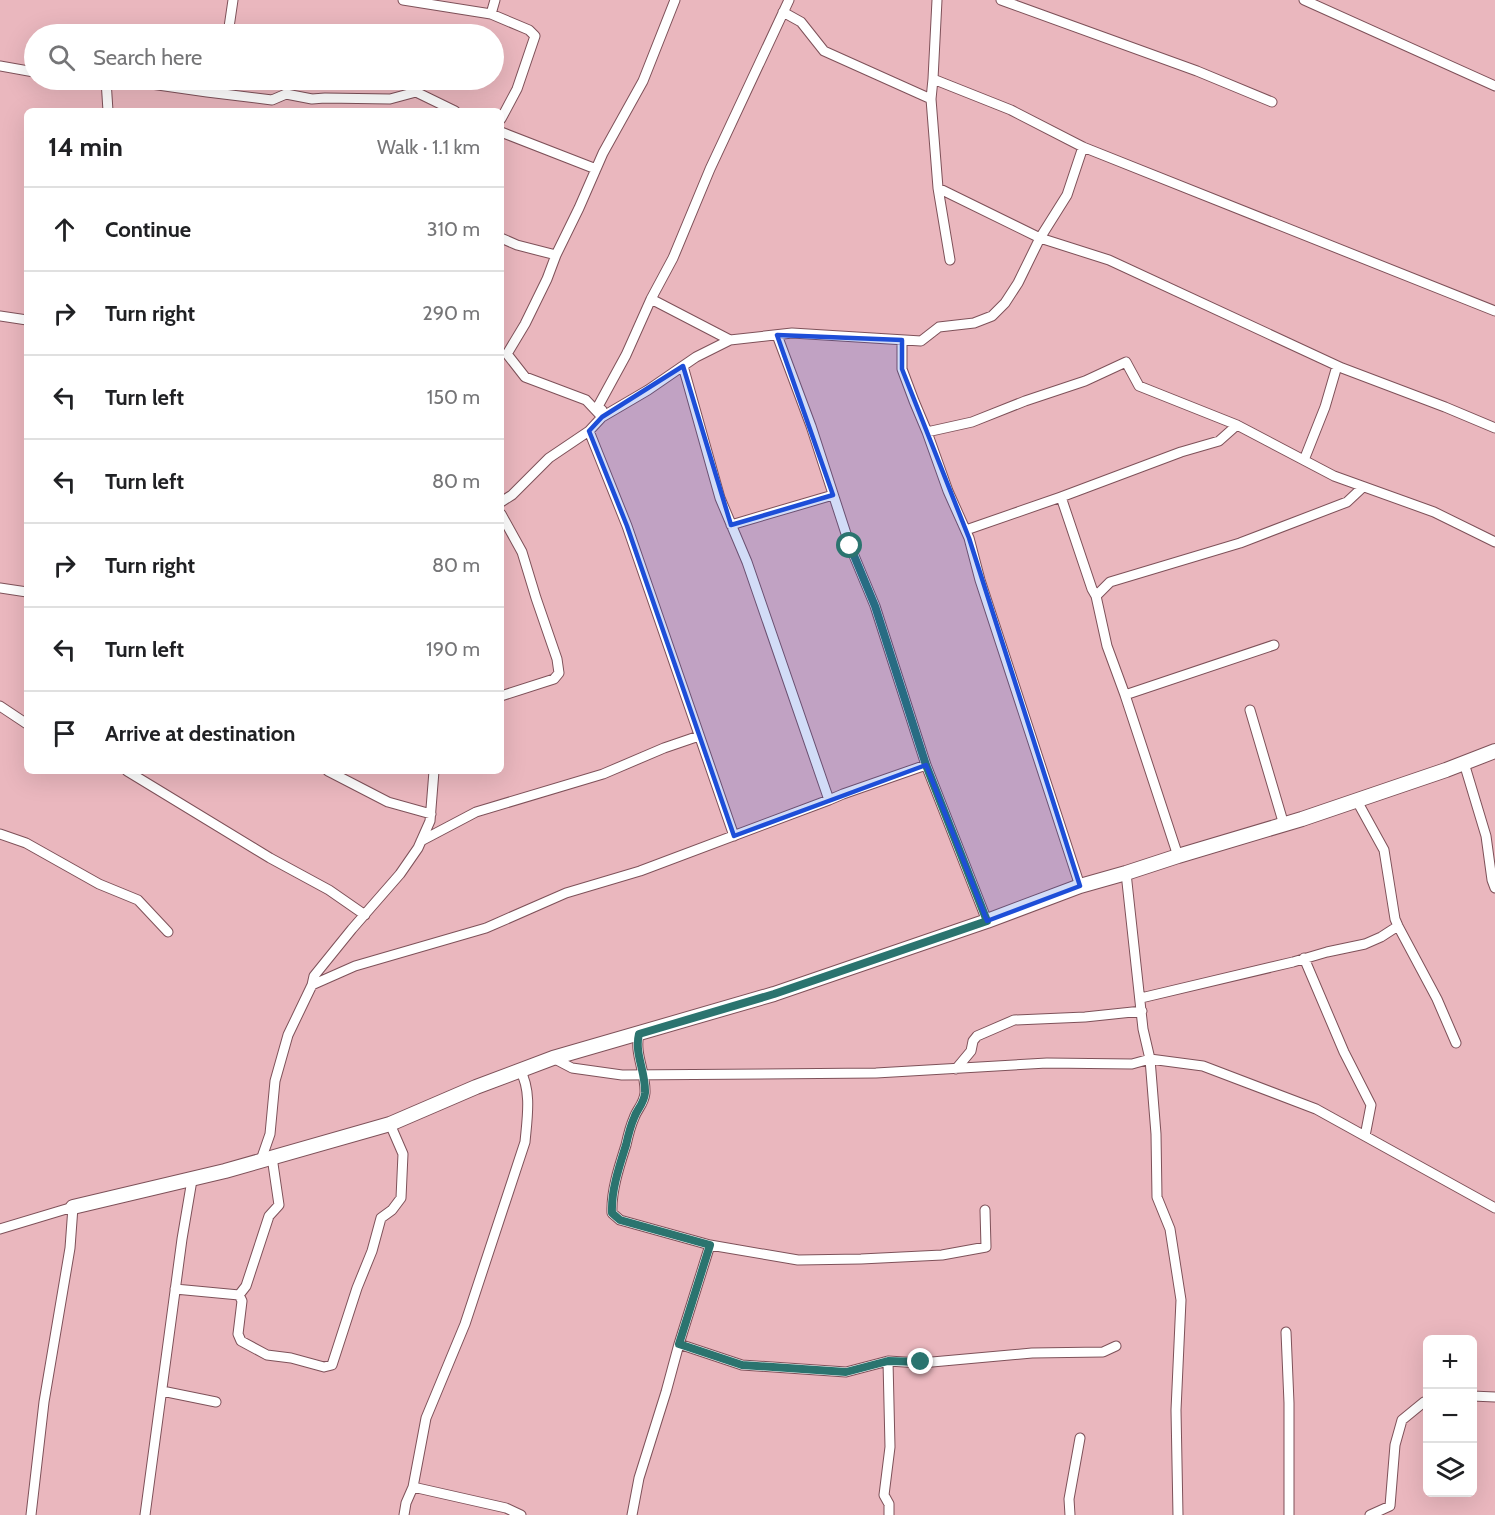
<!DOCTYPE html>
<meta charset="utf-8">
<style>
body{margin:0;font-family:Cabin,sans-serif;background:#f6f6f6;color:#202124}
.controls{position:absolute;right:18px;bottom:18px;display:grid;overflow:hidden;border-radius:9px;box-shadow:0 6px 24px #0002}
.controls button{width:54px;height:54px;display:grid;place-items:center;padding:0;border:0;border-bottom:2px solid #e0e0e0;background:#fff;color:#202124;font:30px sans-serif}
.stop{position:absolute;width:18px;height:18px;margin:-14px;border:4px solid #2b746f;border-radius:50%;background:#fff}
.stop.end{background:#2b746f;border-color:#fff;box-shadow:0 2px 6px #0008}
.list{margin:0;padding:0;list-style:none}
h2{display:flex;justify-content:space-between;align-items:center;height:78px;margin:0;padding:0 24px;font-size:26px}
h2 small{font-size:20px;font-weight:400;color:#757577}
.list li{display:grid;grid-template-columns:39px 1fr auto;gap:18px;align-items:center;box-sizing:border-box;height:84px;padding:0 24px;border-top:2px solid #e0e0e0}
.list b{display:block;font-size:22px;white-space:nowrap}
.list em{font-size:20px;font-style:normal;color:#757577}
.icon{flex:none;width:33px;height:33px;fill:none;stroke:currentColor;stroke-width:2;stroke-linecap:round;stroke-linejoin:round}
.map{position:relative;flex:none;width:1495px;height:1515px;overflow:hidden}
.search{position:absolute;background:#fff;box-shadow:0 6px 24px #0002;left:24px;top:24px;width:480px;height:66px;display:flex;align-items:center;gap:15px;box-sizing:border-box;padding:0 21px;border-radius:33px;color:#757577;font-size:22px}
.panel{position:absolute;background:#fff;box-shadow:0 6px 24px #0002;left:24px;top:108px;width:480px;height:666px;border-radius:9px}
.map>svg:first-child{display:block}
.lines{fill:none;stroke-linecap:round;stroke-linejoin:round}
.street-casing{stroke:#7e5159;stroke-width:11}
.secondary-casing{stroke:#7e5159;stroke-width:16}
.street{stroke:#fff;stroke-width:9}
.secondary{stroke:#fff;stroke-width:14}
.route{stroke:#2b746f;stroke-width:8}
.marked{fill:#1d4ed8;fill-opacity:0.2;stroke:#1d4ed8;stroke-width:4.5;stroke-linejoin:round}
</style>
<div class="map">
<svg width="1495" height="1515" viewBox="0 0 1495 1515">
<rect width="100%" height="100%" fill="#eab7be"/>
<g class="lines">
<defs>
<path id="street" d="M403,0l88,14 4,-14
M937,0l-4,79 -2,20 7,89 12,72
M1001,0l196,71 75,31
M1304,0l191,86
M783,12l18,10 23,29 107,48
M491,14l38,16 6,6 -18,53 -16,30
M228,34l5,-34
M0,66l34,6
M933,79l78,31 72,37 412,164
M106,80l2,31
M123,80l84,12 65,8 14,-6 26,5 13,-1 65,1 26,-7 39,19
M207,92l10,-7 4,-5
M501,132l95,37
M938,188l102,50 69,22 233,108 103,39 50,21
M501,238l16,7 39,10
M651,299l79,41
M0,316l27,4
M777,335l34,91 39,120 25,60 51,159
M902,340v29l12,32 13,31 45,-10 53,-21 60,-20 41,-19 13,24 98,39 97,51 100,36 61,30
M683,366l37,132 27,64 82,238 14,-6 83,-29 61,156
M602,410h-6l30,-55 25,-56 22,-41 37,-89 79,-169
M602,417l-16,-17 -61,-23 -18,-23 18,-30 22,-45 9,-24 23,-47 24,-55 40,-72 32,-81
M589,431l38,95 107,310
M927,432l21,59 21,47 11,42 100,306
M1304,460l21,-53 12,-41
M501,502l11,-7 37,-37 40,-27 13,-14 46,-27 48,-33 34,-17 62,-7 129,8 18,-14 35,-4 18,-7 13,-13 13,-20 22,-45 27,-43 16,-48
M501,514l21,38 14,46 21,61 2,14 -5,6 -53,17
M731,525l102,-30
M966,530l95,-33
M0,588l27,4
M1096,596l-4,-7 -31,-92 120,-45 38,-11 18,-16
M1125,695l149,-50
M0,706l27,18
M1250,710l34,115
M1464,763l22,73 6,44 3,8
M127,771l143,87 59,32 36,25
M328,771l60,31 43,12
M1357,801l27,49 11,69 3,7 39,73 19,44
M0,834l26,9 73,41 39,16 30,32
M421,841l55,-29 127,-38 61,-26 35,-12
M1178,856l-53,-161 -18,-49 -11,-50 14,-14 130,-39 107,-41 16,-15
M1126,873l17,156 7,30 6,75 1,63 13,32 11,71 -5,110 2,105
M1304,958l40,94 27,53 -6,31
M312,985l43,-19 131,-38 80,-35 74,-22 189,-71
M1141,998l152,-36 34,-10 38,-8 16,-7 17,-11
M553,1058l19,10 50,7 254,-2 171,-10 85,1 18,-5 53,7 113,43 179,99
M956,1069l15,-18 2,-10 4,-5 37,-16 71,-3 57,-6
M261,1160l9,-26 5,-53 13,-46 24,-50 2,-9 38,-47 48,-55 18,-26 12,-27 4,-50
M0,1229l73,-22 -3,41 -26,154 -13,113
M710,1245l88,15 63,-1 81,-4 44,-8 -1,-37
M175,1289l64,6 3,6 -4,33 3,7 26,14 24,3 33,9 8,-2 25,-77 15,-37 9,-33 11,-8 9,-12 2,-44 -13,-30
M239,1295l7,-9 23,-70 10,-11 -7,-48
M1286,1332l3,71v112
M679,1344l63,21 104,7 42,-11 33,2 111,-10 71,-1 13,-6
M888,1361l2,86 -6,48 5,9v11
M162,1391l54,11
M1472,1396l23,1
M413,1487l13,-69 39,-94 60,-182c2,-23 7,-51 -5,-72
M145,1515l37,-276 10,-59
M404,1515l2,-12 7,-16 93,21 15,7
M632,1515l7,-37 27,-86 13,-48 31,-99 -90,-25 -8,-7c-1,-22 7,-46 14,-68 2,-9 4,-18 8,-27 3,-9 10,-14 11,-25 1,-21 -11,-39 -6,-59
M1070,1515l-1,-16 11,-61
M1370,1515l20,-9 5,-61 7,-25 22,-18h4"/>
<path id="secondary" d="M73,1207l152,-36 165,-47 86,-37 77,-29 221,-64 213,-73 93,-35 46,-13 52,-17 124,-37 144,-49 49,-19"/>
</defs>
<use href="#street" class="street-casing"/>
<use href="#secondary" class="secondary-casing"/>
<use href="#street" class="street"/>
<use href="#secondary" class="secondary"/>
</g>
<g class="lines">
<path class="route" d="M850,546l25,60 51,159 61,156 -213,73 -135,40c-5,20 7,38 6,59 -1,11 -8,16 -11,25 -4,9 -6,18 -8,27 -7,22 -15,46 -14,68l8,7 90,25 -31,99 63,21 104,7 42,-11 33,1"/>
</g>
<path class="marked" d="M777,335l125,5v29l67,169 111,348 -93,35 -61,-156 -192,71 -107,-310 -38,-95 13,-14 81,-51 48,159 102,-30z"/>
</svg>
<div class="controls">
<button>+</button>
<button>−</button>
<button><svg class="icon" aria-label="layers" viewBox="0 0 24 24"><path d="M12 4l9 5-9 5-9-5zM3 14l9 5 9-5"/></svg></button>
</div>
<div class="stop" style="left:850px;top:546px"></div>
<div class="stop end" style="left:921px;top:1362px"></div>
<div class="search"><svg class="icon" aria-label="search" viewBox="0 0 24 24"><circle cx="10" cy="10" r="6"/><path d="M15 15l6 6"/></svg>Search here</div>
<section class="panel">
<h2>14 min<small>Walk · 1.1 km</small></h2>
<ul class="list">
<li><svg class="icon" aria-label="ahead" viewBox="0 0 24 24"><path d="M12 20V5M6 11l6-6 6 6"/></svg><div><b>Continue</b></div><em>310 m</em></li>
<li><svg class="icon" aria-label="right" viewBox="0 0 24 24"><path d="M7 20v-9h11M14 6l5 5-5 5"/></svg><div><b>Turn right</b></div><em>290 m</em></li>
<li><svg class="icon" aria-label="left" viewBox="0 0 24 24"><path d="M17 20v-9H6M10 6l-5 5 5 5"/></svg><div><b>Turn left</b></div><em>150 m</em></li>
<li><svg class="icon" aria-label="left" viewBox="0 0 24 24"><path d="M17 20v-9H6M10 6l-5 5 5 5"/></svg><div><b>Turn left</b></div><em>80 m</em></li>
<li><svg class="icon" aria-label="right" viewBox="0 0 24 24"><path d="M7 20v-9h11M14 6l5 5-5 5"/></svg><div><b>Turn right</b></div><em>80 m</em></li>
<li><svg class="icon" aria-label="left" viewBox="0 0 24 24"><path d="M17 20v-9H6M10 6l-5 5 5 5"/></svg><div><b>Turn left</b></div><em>190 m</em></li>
<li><svg class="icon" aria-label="arrive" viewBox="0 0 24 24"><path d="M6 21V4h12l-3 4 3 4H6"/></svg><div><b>Arrive at destination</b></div></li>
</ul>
</section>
</div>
